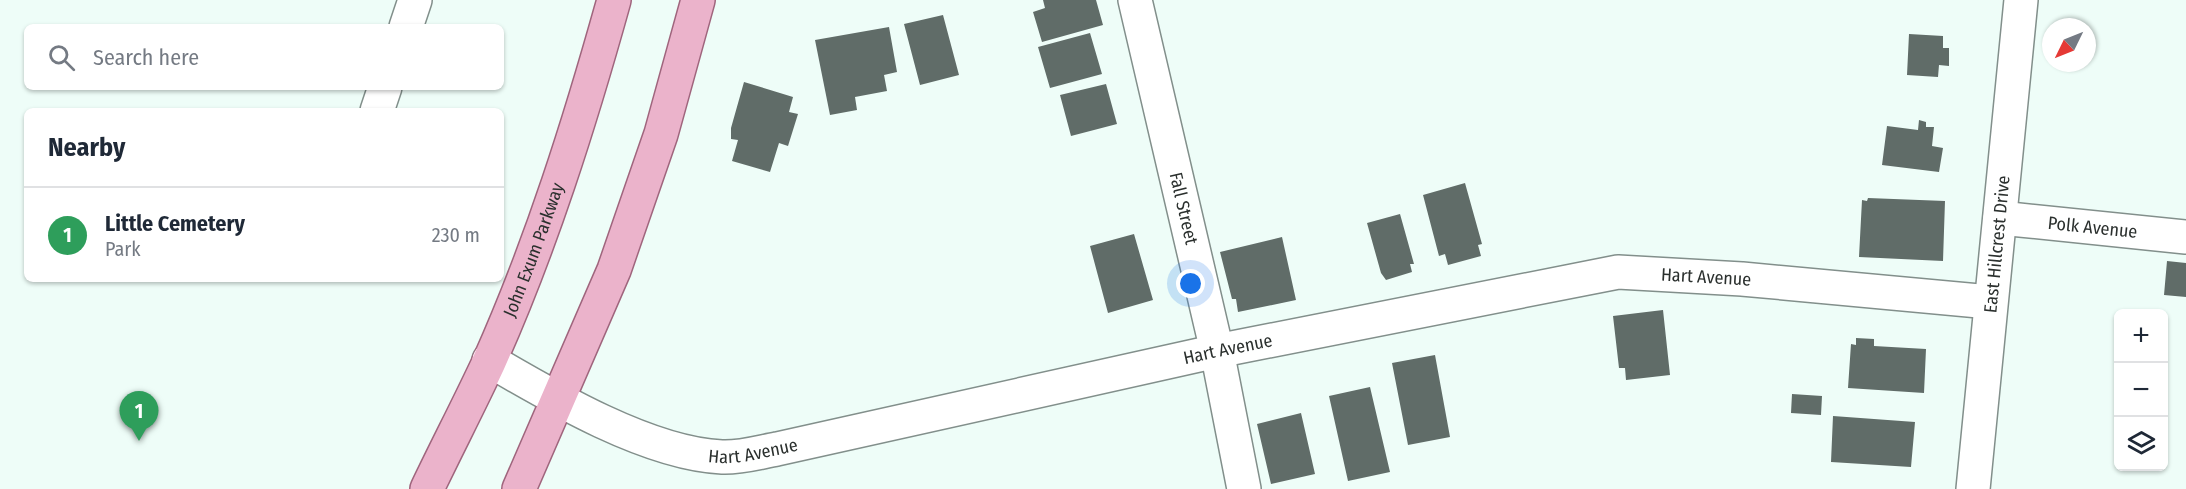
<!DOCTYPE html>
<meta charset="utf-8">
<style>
body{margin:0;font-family:"Fira Sans Condensed",sans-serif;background:#f2f2f3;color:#1f2937}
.controls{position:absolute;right:18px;bottom:18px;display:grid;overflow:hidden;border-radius:9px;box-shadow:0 2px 4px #0004}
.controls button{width:54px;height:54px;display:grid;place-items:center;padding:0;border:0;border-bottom:2px solid #e0e1e3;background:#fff;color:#1f2937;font:30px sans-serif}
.compass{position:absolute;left:2042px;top:18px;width:54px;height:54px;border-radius:50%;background:#fff;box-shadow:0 2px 4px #0004;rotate:227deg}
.you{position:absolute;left:1191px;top:284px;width:21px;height:21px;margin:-15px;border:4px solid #fff;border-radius:50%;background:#1a73e8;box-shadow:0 0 0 9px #1a73e833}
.badge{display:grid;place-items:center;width:39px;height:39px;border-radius:50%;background:#7c3aed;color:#fff;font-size:20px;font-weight:700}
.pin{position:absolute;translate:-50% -50px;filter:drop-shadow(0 2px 3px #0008)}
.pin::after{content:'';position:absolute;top:32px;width:21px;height:18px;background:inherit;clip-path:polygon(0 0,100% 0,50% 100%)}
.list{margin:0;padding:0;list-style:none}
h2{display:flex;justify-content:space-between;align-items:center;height:78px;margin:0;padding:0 24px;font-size:26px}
h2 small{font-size:20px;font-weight:400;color:#747a83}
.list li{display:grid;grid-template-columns:39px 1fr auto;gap:18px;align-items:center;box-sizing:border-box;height:96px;padding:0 24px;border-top:2px solid #e0e1e3}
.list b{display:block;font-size:22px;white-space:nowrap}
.list p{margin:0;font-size:20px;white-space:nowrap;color:#747a83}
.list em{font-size:20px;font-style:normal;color:#747a83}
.icon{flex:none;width:33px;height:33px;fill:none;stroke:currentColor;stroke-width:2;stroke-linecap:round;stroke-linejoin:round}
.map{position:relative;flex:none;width:2186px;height:489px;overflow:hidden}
.search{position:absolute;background:#fff;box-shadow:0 2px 4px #0004;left:24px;top:24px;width:480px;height:66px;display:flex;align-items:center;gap:15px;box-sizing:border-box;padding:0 21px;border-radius:9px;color:#747a83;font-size:22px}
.panel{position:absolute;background:#fff;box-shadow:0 2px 4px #0004;left:24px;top:108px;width:480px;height:174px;border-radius:9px}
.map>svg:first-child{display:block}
.building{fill:#606c68}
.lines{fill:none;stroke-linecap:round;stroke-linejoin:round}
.minor-casing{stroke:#828f8b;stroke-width:36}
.major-casing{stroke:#9f657d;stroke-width:36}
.minor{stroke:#fff;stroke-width:33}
.major{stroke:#ebb3cb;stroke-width:33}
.labels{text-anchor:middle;stroke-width:6;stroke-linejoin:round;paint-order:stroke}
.street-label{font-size:18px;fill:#2b302e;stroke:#fff}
</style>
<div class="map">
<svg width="2186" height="489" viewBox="0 0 2186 489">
<rect width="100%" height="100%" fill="#eefdf8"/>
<path class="building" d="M1043,0h53l7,25 -61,17 -9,-30 12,-4z
M943,15l16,60 -39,10 -16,-61z
M889,27l8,45 -13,3 3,16 -32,6 2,13 -27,5 -15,-75z
M1090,33l12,41 -52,14 -12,-41z
M1909,34l34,2v12h6v18l-10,-1 -1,12 -31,-2z
M744,82l49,15 -4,15 9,2 -10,32 -9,-3 -9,29 -38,-11 6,-21 -7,-1v-11z
M1106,84l11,40 -46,12 -11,-41z
M1919,120l7,2v5h8l-2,19 11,2 -4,24 -57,-7 5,-39 31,4z
M1465,183l17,61 -4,1 3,11 -33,9 -3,-11 -6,2 -16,-61z
M1868,198l77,3 -2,60 -84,-4 3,-57 5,1z
M1400,214l14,50h-4l2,8 -26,8 -5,-7 -14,-50z
M1134,234l19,66 -45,13 -18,-67z
M1282,237l14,63 -58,12 -2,-13h-4l-12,-47z
M2167,261l19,2v34l-22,-2z
M1663,310l7,65 -44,5 -1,-12h-6l-6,-52z
M1856,338l18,1v7l52,3 -2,44 -76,-5 3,-44 5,1z
M1435,355l15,82 -42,8 -16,-82z
M1370,387l20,85 -42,9 -19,-85z
M1792,394l30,2 -1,19 -30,-2z
M1301,413l14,61 -44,10 -14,-60z
M1833,416l82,6 -4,45 -80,-5z"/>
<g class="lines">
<defs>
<g id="minor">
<path id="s1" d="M1135,0l82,351 27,138"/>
<path d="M406,27l9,-27"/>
<path d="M377,111l8,-24"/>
<path id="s2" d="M2000,218l186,19"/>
<path id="s3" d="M489,360c63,37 160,94 233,97 18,1 38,-5 55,-8l440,-98 401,-79 124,7 248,23"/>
<path id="s4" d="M1973,489l48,-489"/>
</g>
<g id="major">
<path id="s5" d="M427,489c20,-42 42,-84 62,-127 52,-116 91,-240 125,-362"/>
<path d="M519,489l95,-219 47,-136 37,-134"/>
</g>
</defs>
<use href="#minor" class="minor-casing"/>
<use href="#major" class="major-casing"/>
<use href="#minor" class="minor"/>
<use href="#major" class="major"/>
</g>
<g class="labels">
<g class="street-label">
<text dy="6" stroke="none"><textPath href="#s1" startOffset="214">Fall Street</textPath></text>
<text dy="6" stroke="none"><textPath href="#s2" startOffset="93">Polk Avenue</textPath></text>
<text dy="6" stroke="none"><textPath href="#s4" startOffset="246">East Hillcrest Drive</textPath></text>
<text dy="6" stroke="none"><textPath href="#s5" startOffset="262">John Exum Parkway</textPath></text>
<text dy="6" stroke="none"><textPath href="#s3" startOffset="1258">Hart Avenue</textPath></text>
<text dy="6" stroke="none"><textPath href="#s3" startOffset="772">Hart Avenue</textPath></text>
<text dy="6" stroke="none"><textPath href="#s3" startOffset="286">Hart Avenue</textPath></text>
</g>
</g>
</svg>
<div class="controls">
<button>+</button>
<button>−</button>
<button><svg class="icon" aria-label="layers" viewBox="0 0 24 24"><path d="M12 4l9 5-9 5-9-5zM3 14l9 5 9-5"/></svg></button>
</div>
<svg class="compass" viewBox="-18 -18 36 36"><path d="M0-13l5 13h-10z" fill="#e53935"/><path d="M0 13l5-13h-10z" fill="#747a83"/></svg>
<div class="you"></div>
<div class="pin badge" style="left:139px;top:441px;background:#2e9e5b">1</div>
<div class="search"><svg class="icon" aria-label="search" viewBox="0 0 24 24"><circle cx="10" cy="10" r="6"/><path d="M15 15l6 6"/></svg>Search here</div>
<section class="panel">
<h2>Nearby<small></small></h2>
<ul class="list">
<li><span class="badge" style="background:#2e9e5b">1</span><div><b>Little Cemetery</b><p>Park</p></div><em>230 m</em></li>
</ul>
</section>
</div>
